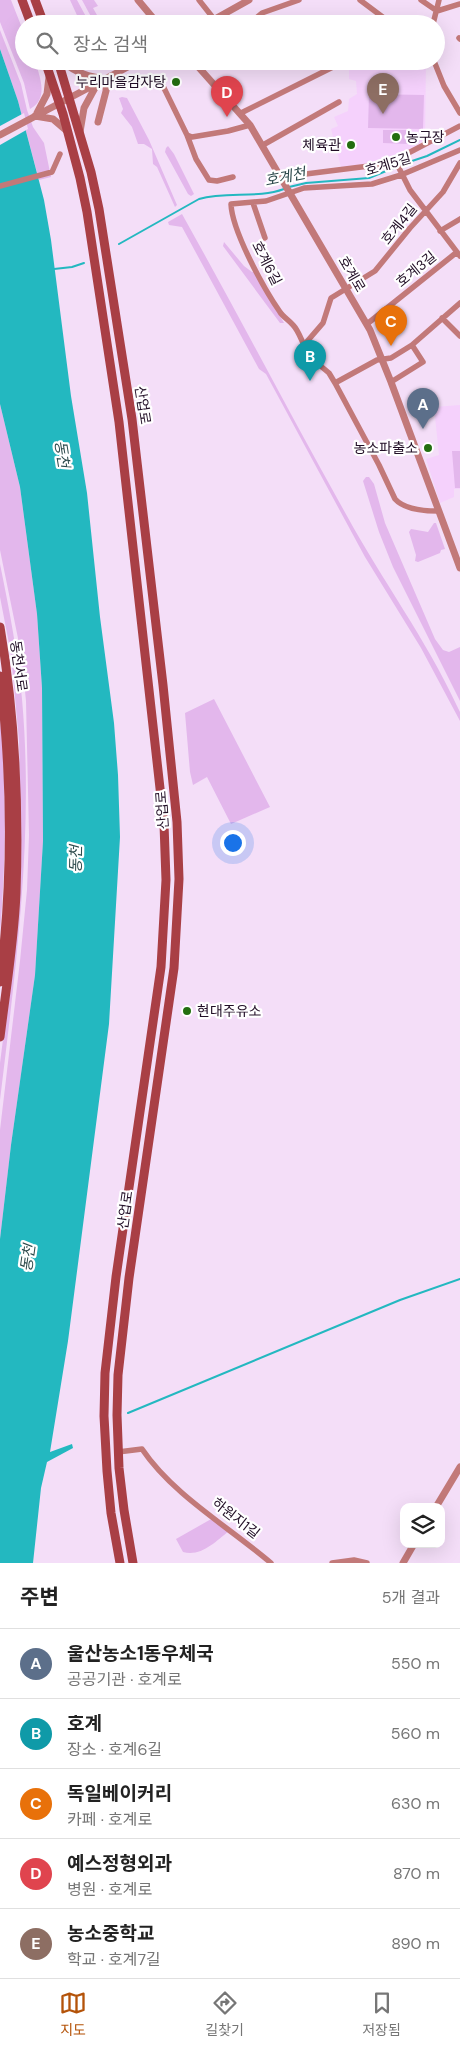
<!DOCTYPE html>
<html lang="ko">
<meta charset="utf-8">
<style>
body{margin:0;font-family:"DM Sans","Noto Sans KR",sans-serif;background:#f6f6f6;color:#222}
.controls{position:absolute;right:15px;bottom:15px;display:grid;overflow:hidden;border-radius:10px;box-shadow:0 5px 20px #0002}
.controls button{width:45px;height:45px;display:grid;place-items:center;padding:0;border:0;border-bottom:1px solid #e0e0e0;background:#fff;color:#222;font:25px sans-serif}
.you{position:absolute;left:232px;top:842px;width:18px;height:18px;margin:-12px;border:4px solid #fff;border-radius:50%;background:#1a73e8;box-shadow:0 0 0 8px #1a73e833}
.badge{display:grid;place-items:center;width:32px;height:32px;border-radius:50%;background:#b45309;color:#fff;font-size:16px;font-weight:700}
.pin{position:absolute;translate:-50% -41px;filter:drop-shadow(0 1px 2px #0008)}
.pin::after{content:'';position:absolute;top:26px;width:18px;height:15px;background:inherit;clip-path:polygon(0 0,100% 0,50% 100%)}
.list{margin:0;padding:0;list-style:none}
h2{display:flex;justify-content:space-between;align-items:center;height:65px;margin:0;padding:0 20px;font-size:21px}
h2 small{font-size:16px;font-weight:400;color:#767676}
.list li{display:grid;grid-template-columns:32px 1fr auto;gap:15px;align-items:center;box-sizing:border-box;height:70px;padding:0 20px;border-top:1px solid #e0e0e0}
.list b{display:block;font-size:19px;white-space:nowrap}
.list p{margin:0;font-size:16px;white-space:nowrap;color:#767676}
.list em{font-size:16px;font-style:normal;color:#767676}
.icon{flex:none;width:28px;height:28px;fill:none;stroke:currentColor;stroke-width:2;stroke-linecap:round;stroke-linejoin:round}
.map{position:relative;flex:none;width:460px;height:1563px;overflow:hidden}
.search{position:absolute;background:#fff;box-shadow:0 5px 20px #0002;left:15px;right:15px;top:15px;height:55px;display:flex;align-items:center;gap:12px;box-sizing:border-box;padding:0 18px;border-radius:28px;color:#767676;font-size:19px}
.sheet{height:415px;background:#fff}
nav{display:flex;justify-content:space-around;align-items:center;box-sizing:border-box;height:70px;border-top:1px solid #e0e0e0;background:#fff;font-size:14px;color:#767676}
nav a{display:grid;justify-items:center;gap:2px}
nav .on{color:#b45309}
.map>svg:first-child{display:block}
.built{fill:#f5d1fc}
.green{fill:#e3b7ec}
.water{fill:#23b8c0}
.pier{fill:#f4def8}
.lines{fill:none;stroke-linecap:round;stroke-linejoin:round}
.stream{stroke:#23b8c0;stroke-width:2}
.minor{stroke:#c27979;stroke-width:5.5}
.tertiary{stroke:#c27979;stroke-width:7}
.secondary{stroke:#a93f45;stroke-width:9}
.poi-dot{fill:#236e10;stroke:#fff;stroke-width:2}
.labels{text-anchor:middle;stroke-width:4.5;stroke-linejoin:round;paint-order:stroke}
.poi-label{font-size:14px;fill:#210e26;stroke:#fff;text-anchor:end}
.street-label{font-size:14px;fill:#210e26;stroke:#fff}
.water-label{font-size:15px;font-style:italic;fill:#2d4a4c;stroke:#fff}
</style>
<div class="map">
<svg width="460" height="1563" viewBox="0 0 460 1563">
<rect width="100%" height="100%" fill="#f4def8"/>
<path class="built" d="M354,61h72l-1,79 -21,12 -20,7 -18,5 -25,3 -10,-38 7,-3 -4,-9 14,-6 1,-12 8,-5 -1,-13 -7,-2v-15z
M460,405v84h-6v8l-14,6 -14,-44 13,-4 -5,-48z"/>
<path class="green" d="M0,0h11l13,33v28h11c5,16 14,38 -5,48l-6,-26 -24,-61z
M70,0h7l13,24h-9z
M82,0h12l4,6 -5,2 9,16h-7z
M0,30l21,54 6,26 6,17 11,16 7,34 -12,3 -21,-79 -18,-52z
M74,61h34l-1,3c-11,6 -24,8 -33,-3z
M369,94l55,1 -1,34 -55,-1z
M122,97l5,1 22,42 28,65 -2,2 -18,-40 -4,-3 -1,-15 -8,-5h-6l-6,-17 -11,-14 2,-4 -4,-11z
M383,130h26l-1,14 -25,-1z
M168,146l6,8 20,40 -3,2 -3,-2 -23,-42 1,-4z
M182,214c56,100 109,202 165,302 35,64 79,123 110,190l3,6v9l-39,-73 -56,-91 -99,-183 -7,-5 -77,-142 -13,-2 -1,-3z
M224,242l20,24 8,6h2l30,51h-4l-57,-77z
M0,404l20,83 17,127 5,74 1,153 -8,134 -24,170 -11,94v-109l20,-169 7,-71 2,-55 -3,-134 -5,-48 -21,-103z
M452,451h8v37h-5z
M366,477h3l5,7 11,39 50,116 8,11 6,2 11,-5v54l-67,-134 -14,-35 -16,-51z
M434,523h2l9,26 -4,1 -1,3 -22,9 -3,-1 1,-6 -7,-23 2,-3 17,3z
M0,564c9,45 18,89 22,135 12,134 -6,268 -22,401v-37l7,-55 14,-173 -2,-94 -8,-87 -11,-57z
M214,699l56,108 -39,17 -24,-47 -14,8 -3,-13 -5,-59z
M0,717c7,72 6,144 0,216z
M213,1518l16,13c-14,11 -28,26 -46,21l-7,-13z"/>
<path class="water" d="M0,49l18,52 15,57 11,42 7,40 20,156 16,97 13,124 14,106 4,52 2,62 -11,187 -41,317 -18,111 22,-8 1,4 -26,14 -6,26 -8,75h-33v-324l11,-94 24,-170 8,-134 -1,-153 -5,-74 -17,-127 -20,-83z"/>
<path class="pier" d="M24,113l4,16 -28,16v-19z"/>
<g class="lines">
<path class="stream" d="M400,165l27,-9 33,-16
M289,187l17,-4 63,-5 27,-11
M119,244l80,-45c28,-8 58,0 85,-10
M54,269l18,-2 12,-4
M128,1413l272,-113 60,-21"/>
<path class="minor" d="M199,0l15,19
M360,0l32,24
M421,0l16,11 23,-7
M249,24l13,-11 37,-13
M433,24l6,-24
M459,38l1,1
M434,61l10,25 16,27
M162,84l25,51 5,2 36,-6 22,-6
M241,113l104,-52
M187,135l9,24 13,21 8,1 16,-4
M263,145l76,-43
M395,160l15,30 50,66
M282,177l95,-12 18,-5 65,-34
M0,186l52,-14 8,-18
M253,203l12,35
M440,231l20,-12
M442,318l18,18
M367,324l90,-72
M304,345c-3,-6 -6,-15 -11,-20 -4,-5 -10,-8 -13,-13 -16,-23 -48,-81 -49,-108l35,-3 38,-13 68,-4 29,-9 59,-25
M412,345l-21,13 -14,2 -42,23 44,82 16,34c9,10 30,12 43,12
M391,382l32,-20 -11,-17 48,-42
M335,383l-6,-10 -25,-21v-7l19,-22 8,-25 44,-27 35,-43 33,-36 17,-29
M118,1452l24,-3c31,46 87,78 129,114
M332,1563l22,-3 13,3"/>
<path class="tertiary" d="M138,0l20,24
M206,24l43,-24
M62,61c14,12 27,16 45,18l-1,12 -8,31
M193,61l57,64 120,205 21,52 69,186
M37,113l10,-19 2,-17
M35,116l18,3 14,12
M80,132l4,-24 12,-22
M0,135l139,-74
M436,1507l24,-40
M403,1563l11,-19"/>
<path class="secondary" d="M22,0l9,24
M35,0l9,24
M45,61l18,53 17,64 7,34 32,210 45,402 2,56 -5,87 -45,310 -11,96 -1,43 3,55 4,42 9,50
M58,61l33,111 8,37 33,210 31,266 14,137 2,57 -5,89 -45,310 -11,97 -1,40 2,53 5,42 9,53
M0,627c15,88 19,177 16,266 -2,48 -10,96 -16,144
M0,676c12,101 13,204 0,306"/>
</g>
<g class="poi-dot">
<circle cx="176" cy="82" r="5"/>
<circle cx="396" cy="137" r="5"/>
<circle cx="351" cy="145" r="5"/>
<circle cx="428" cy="448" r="5"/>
<circle cx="187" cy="1011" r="5"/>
</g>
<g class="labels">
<g class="poi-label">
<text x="166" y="87">누리마을감자탕</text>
<text x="406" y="142" text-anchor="start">농구장</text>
<text x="341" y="150">체육관</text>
<text x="418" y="453">농소파출소</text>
<text x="197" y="1016" text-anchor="start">현대주유소</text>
</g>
<g class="street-label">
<text transform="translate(388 164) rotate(-17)" y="5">호계5길</text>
<text transform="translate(399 224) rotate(-51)" y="5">호계4길</text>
<text transform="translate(267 263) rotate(63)" y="5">호계6길</text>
<text transform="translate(416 269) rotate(-39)" y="5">호계3길</text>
<text transform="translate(352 274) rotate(60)" y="5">호계로</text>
<text transform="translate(143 405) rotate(81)" y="5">산업로</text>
<text transform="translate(19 666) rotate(82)" y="5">동천서로</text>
<text transform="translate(162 810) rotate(-94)" y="5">산업로</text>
<text transform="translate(125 1210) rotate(-82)" y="5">산업로</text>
<text transform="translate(236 1518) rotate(38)" y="5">하원지1길</text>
</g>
<g class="water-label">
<text transform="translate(285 177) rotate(-11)" y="5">호계천</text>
<text transform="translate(62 454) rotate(81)" y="5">동천</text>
<text transform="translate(76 859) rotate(-89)" y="5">동천</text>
<text transform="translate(28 1258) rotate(-82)" y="5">동천</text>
</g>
</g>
</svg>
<div class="controls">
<button><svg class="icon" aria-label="layers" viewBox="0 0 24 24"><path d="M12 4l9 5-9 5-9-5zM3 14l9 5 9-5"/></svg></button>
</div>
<div class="you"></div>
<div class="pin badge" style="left:423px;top:429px;background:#5c6f8a">A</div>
<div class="pin badge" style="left:310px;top:381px;background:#0f9aa8">B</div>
<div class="pin badge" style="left:391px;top:346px;background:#e8710a">C</div>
<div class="pin badge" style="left:227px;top:117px;background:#e0444e">D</div>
<div class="pin badge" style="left:383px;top:114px;background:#8d6e63">E</div>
<div class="search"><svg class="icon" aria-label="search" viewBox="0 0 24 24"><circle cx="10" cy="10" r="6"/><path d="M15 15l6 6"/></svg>장소 검색</div>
</div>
<section class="sheet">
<h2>주변<small>5개 결과</small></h2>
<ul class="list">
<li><span class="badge" style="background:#5c6f8a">A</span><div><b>울산농소1동우체국</b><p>공공기관 · 호계로</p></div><em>550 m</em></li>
<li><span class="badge" style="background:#0f9aa8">B</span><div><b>호계</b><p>장소 · 호계6길</p></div><em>560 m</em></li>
<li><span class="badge" style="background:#e8710a">C</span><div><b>독일베이커리</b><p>카페 · 호계로</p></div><em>630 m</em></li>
<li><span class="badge" style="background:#e0444e">D</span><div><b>예스정형외과</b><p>병원 · 호계로</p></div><em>870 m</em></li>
<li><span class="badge" style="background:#8d6e63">E</span><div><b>농소중학교</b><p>학교 · 호계7길</p></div><em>890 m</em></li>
</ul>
</section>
<nav>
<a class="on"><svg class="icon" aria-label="map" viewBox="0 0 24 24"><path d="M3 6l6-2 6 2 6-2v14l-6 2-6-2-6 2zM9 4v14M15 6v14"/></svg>지도</a>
<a><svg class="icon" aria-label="directions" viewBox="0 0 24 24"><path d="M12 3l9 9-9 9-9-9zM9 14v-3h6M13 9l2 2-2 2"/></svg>길찾기</a>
<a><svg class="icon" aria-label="saved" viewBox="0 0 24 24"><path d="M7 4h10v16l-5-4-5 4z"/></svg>저장됨</a>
</nav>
